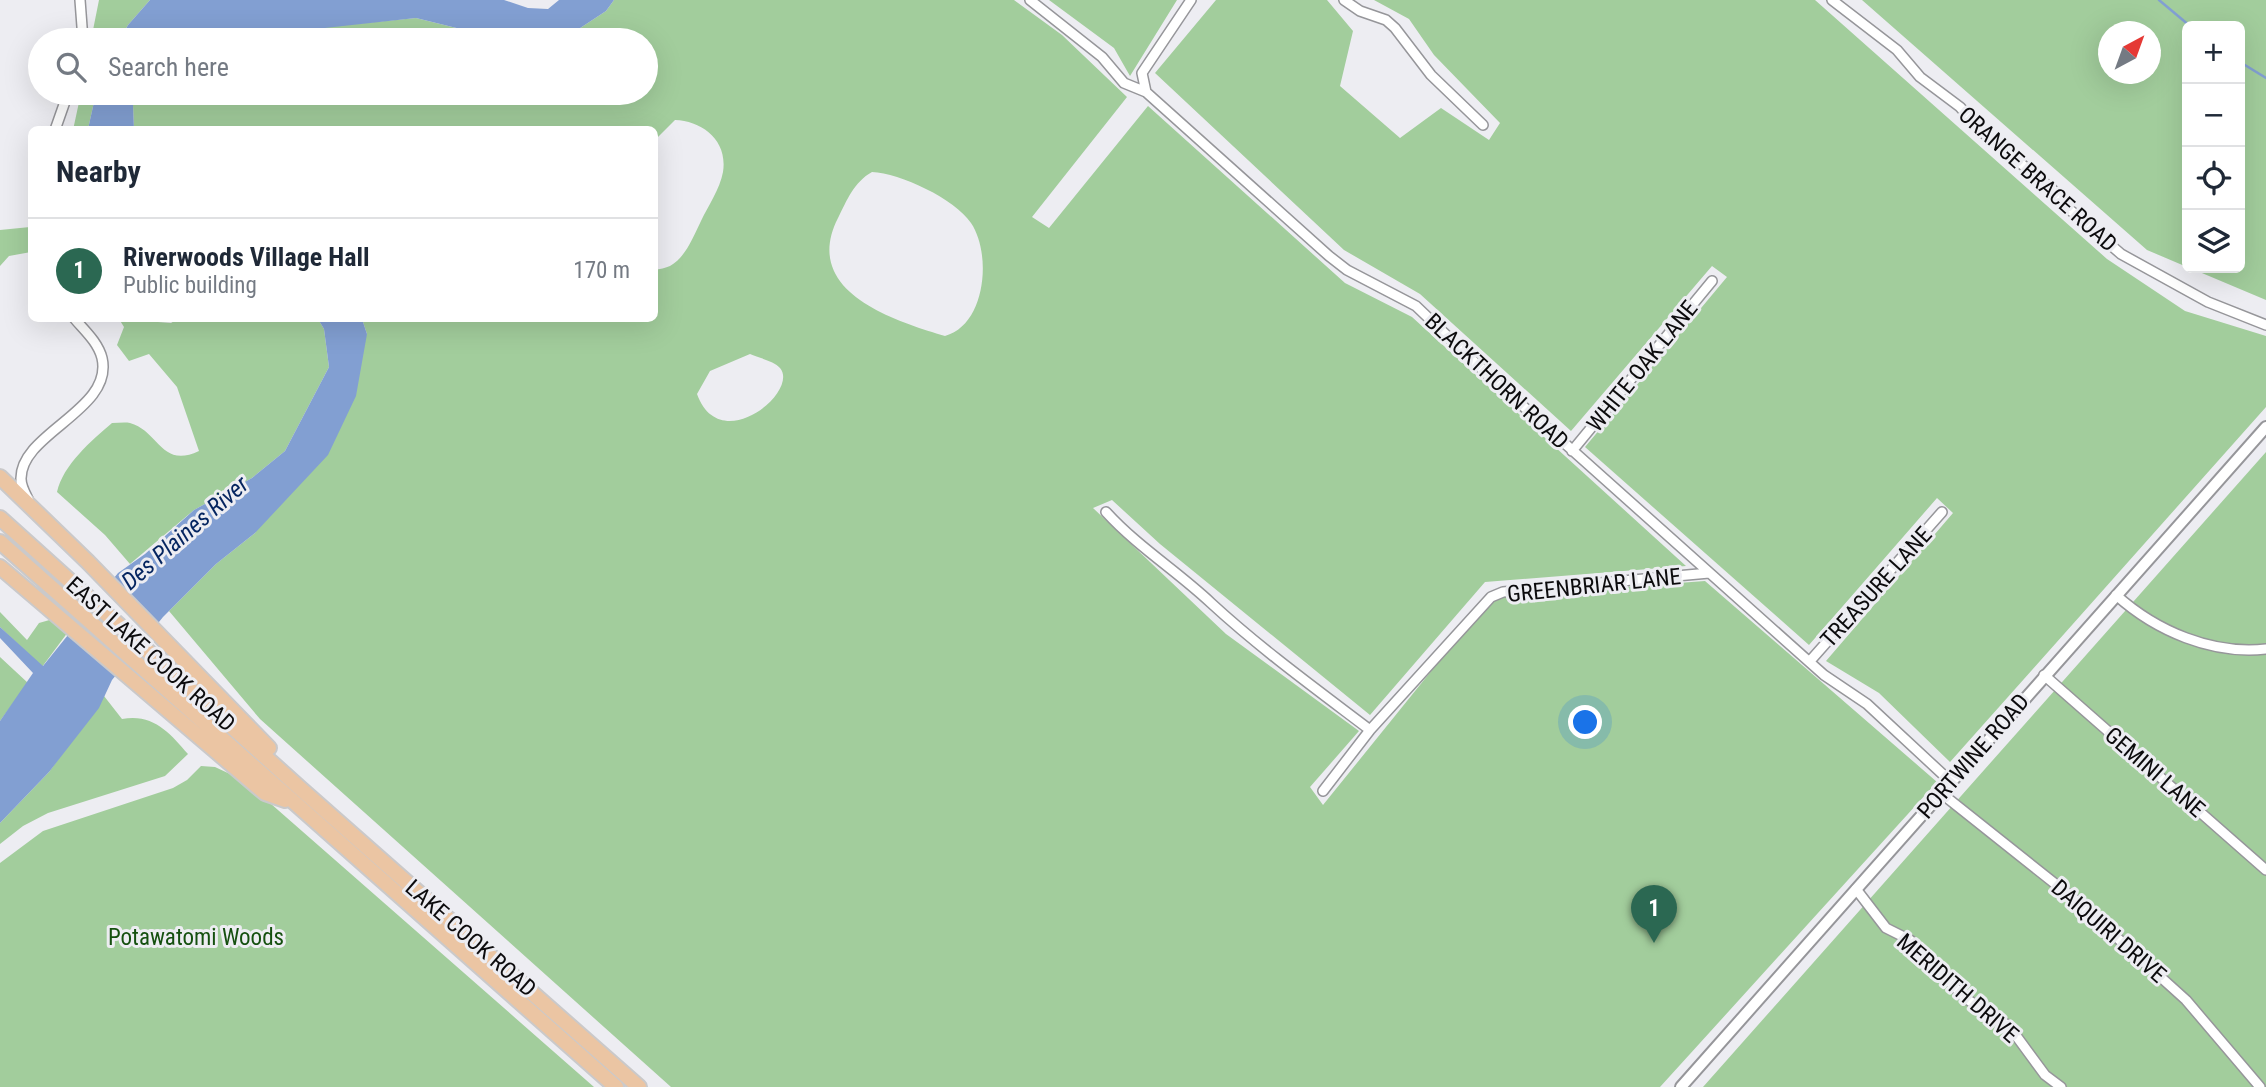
<!DOCTYPE html>
<meta charset="utf-8">
<style>
body{margin:0;font-family:"Roboto Condensed",sans-serif;background:#f6f6f7;color:#1f2937}
.controls{position:absolute;right:21px;top:21px;display:grid;overflow:hidden;border-radius:10px;box-shadow:0 7px 28px #0002}
.controls button{width:63px;height:63px;display:grid;place-items:center;padding:0;border:0;border-bottom:2px solid #e0e1e3;background:#fff;color:#1f2937;font:35px sans-serif}
.compass{position:absolute;left:2098px;top:21px;width:63px;height:63px;border-radius:50%;background:#fff;box-shadow:0 7px 28px #0002;rotate:41deg}
.you{position:absolute;left:1586px;top:723px;width:24px;height:24px;margin:-18px;border:5px solid #fff;border-radius:50%;background:#1a73e8;box-shadow:0 0 0 10px #1a73e833}
.badge{display:grid;place-items:center;width:46px;height:46px;border-radius:50%;background:#2b6852;color:#fff;font-size:23px;font-weight:700}
.pin{position:absolute;translate:-50% -58px;filter:drop-shadow(0 2px 4px #0008)}
.pin::after{content:'';position:absolute;top:37px;width:24px;height:21px;background:inherit;clip-path:polygon(0 0,100% 0,50% 100%)}
.list{margin:0;padding:0;list-style:none}
h2{display:flex;justify-content:space-between;align-items:center;height:91px;margin:0;padding:0 28px;font-size:30px}
h2 small{font-size:23px;font-weight:400;color:#747a83}
.list li{display:grid;grid-template-columns:46px 1fr auto;gap:21px;align-items:center;box-sizing:border-box;height:105px;padding:0 28px;border-top:2px solid #e0e1e3}
.list b{display:block;font-size:26px;white-space:nowrap}
.list p{margin:0;font-size:23px;white-space:nowrap;color:#747a83}
.list em{font-size:23px;font-style:normal;color:#747a83}
.icon{flex:none;width:38px;height:38px;fill:none;stroke:currentColor;stroke-width:2;stroke-linecap:round;stroke-linejoin:round}
.map{position:relative;flex:none;width:2266px;height:1087px;overflow:hidden}
.search{position:absolute;background:#fff;box-shadow:0 7px 28px #0002;left:28px;top:28px;width:630px;height:77px;display:flex;align-items:center;gap:18px;box-sizing:border-box;padding:0 24px;border-radius:38px;color:#747a83;font-size:26px}
.panel{position:absolute;background:#fff;box-shadow:0 7px 28px #0002;left:28px;top:126px;width:630px;height:196px;border-radius:10px}
.map>svg:first-child{display:block}
.forest{fill:#a2cd9c;fill-rule:evenodd}
.water{fill:#829fd2}
.pier{fill:#ededf2}
.lines{fill:none;stroke-linecap:round;stroke-linejoin:round}
.stream{stroke:#829fd2;stroke-width:2.5}
.minor-casing{stroke:#96969a;stroke-width:12}
.tertiary-casing{stroke:#96969a;stroke-width:14}
.primary-casing{stroke:#cac9ca;stroke-width:18}
.minor{stroke:#fff;stroke-width:9}
.tertiary{stroke:#fff;stroke-width:10}
.primary{stroke:#ebc5a3;stroke-width:14}
.labels{text-anchor:middle;stroke-width:6;stroke-linejoin:round;paint-order:stroke}
.street-label{font-size:23px;fill:#0c0b0d;stroke:#ededf2}
.park-label{font-size:23px;fill:#15500f;stroke:#ededf2}
.water-label{font-size:24px;font-style:italic;fill:#04245f;stroke:#ededf2}
</style>
<div class="map">
<svg width="2266" height="1087" viewBox="0 0 2266 1087">
<rect width="100%" height="100%" fill="#ededf2"/>
<path class="forest" d="M99,0h51l-22,25 -8,15h-29z
M614,0h400l48,35 65,62 -95,120 17,11 99,-122 197,177 67,34 274,249 -201,16 -115,133 -210,-171 -48,-44 -19,8 133,126 133,97 -49,56 13,18 168,-208 214,-16 232,201 -277,305h-989l-411,-368 -91,-108 47,-47 39,-31 112,-199 -5,-15 292,-1 1,-48c4,-1 11,-2 15,-4 16,-9 23,-29 31,-45 7,-15 19,-32 22,-49 5,-32 -21,-51 -48,-52l-19,19 -1,11 -1,-20 -520,-1 -1,-24 4,-12h509v-53h-84l44,-29zM872,172c28,1 83,27 99,51 21,31 15,102 -26,113 -53,-16 -144,-45 -107,-118 9,-18 16,-36 34,-46zM750,354c9,4 24,7 30,14 20,23 -60,90 -83,26l13,-23z
M1049,0h128l-47,76 -16,-28z
M1216,0h111l26,31 -13,55 60,52 41,-30 48,32 11,-17 -66,-68 -25,-36 -35,-19h441l292,259 78,52 81,25v71l-316,355 -71,-69 -53,-32 127,-148 -16,-15 -128,147 -224,-198 142,-170 -15,-11 -141,165 -151,-137 -76,-44 -189,-177z
M1862,0h404v300l-76,-32h50v-242h-53v241l-40,-17zM2108,32h42v42h-42z
M416,18l89,22h-289l23,-5z
M81,93h15l-8,36 -15,1z
M30,227l1,25 -22,4 -9,10v-36z
M179,318l139,1 6,10 5,38 -44,84 -33,27 -58,32 -64,54 -25,-29 -48,-43c6,-27 34,-51 55,-69 6,0 13,-1 18,0 29,8 31,46 69,28l-22,-64 -28,-33 -20,7 -12,-16 7,-18 -5,-8 52,4z
M2266,452v635h-563z
M0,612l27,28 12,-17 14,-4 15,13 -26,35 -42,-40z
M0,657l28,26 -28,38z
M104,696l18,23c31,-6 48,14 66,35l-23,22 -117,37 -25,13 -23,18v-21l49,-51z
M201,766l14,1 30,14 349,306h-594v-224l43,-32 130,-43 14,-8z"/>
<path class="water" d="M150,0h354l24,8 20,1 11,-9h55l-8,11 -44,29h-57l-89,-22 -200,22h-96l8,-15z
M96,93h41l-4,12 1,24h-46z
M318,319h44l5,15 -11,62 -28,59 -73,78 -39,31 -53,53 -51,63 -13,28 -50,64 -49,51v-102l33,-48 -33,-35v-11l43,39 75,-93 27,-19 49,-44 58,-32 33,-27 44,-84 -5,-38z"/>
<path class="pier" d="M112,575l48,52 -41,50 -54,-47z"/>
<g class="lines">
<path class="stream" d="M2159,0l31,26
M2240,62l26,16"/>
<defs>
<path id="minor" d="M80,0l3,40
M1030,0l72,57 22,26 22,9 183,164 18,14 69,36 71,68 337,301 43,29 84,78
M1344,0l16,11 26,9 9,8 36,47 52,50
M1832,0l65,50 23,27 40,30 21,24 71,58 17,20 52,45 87,48 58,23
M1146,92l-4,-19 49,-73
M55,130l13,-37
M1572,451l140,-170
M28,499c-3,-6 -7,-13 -7,-20 -1,-46 93,-69 81,-121 -4,-16 -18,-28 -28,-40
M1106,512c32,35 71,59 105,91 50,46 105,86 159,127
M2116,595c40,36 96,60 150,54
M1810,661l132,-149
M2044,675l222,195
M1323,791l47,-61 121,-133 12,-5 206,-19
M1941,793l132,105 113,102 74,87
M1856,889l30,39 24,12 55,58 44,28 36,49 16,12"/>
<path id="tertiary" d="M1681,1087l585,-660"/>
<path id="primary" d="M0,477l88,85 181,186
M0,518l302,272 337,297
M0,542l616,545
M0,567l265,226 20,7"/>
</defs>
<use href="#minor" class="minor-casing"/>
<use href="#tertiary" class="tertiary-casing"/>
<use href="#primary" class="primary-casing"/>
<use href="#minor" class="minor"/>
<use href="#tertiary" class="tertiary"/>
<use href="#primary" class="primary"/>
</g>
<g class="labels">
<g class="street-label">
<text transform="translate(2038 179) rotate(42)" y="8">ORANGE BRACE ROAD</text>
<text transform="translate(1642 366) rotate(-51)" y="8">WHITE OAK LANE</text>
<text transform="translate(1497 381) rotate(43)" y="8">BLACKTHORN ROAD</text>
<text transform="translate(1594 585) rotate(-6)" y="8">GREENBRIAR LANE</text>
<text transform="translate(1876 587) rotate(-48)" y="8">TREASURE LANE</text>
<text transform="translate(151 654) rotate(42)" y="8">EAST LAKE COOK ROAD</text>
<text transform="translate(1973 756) rotate(-49)" y="8">PORTWINE ROAD</text>
<text transform="translate(2155 772) rotate(41)" y="8">GEMINI LANE</text>
<text transform="translate(2109 931) rotate(41)" y="8">DAIQUIRI DRIVE</text>
<text transform="translate(471 938) rotate(41)" y="8">LAKE COOK ROAD</text>
<text transform="translate(1958 988) rotate(41)" y="8">MERIDITH DRIVE</text>
</g>
<g class="park-label">
<text x="196" y="945">Potawatomi Woods</text>
</g>
<g class="water-label">
<text transform="translate(185 533) rotate(-41)" y="8">Des Plaines River</text>
</g>
</g>
</svg>
<div class="controls">
<button>+</button>
<button>−</button>
<button><svg class="icon" aria-label="locate" viewBox="0 0 24 24"><circle cx="12" cy="12" r="6"/><path d="M12 2v4M12 18v4M2 12h4M18 12h4"/></svg></button>
<button><svg class="icon" aria-label="layers" viewBox="0 0 24 24"><path d="M12 4l9 5-9 5-9-5zM3 14l9 5 9-5"/></svg></button>
</div>
<svg class="compass" viewBox="-18 -18 36 36"><path d="M0-13l5 13h-10z" fill="#e53935"/><path d="M0 13l5-13h-10z" fill="#747a83"/></svg>
<div class="you"></div>
<div class="pin badge" style="left:1654px;top:943px">1</div>
<div class="search"><svg class="icon" aria-label="search" viewBox="0 0 24 24"><circle cx="10" cy="10" r="6"/><path d="M15 15l6 6"/></svg>Search here</div>
<section class="panel">
<h2>Nearby<small></small></h2>
<ul class="list">
<li><span class="badge">1</span><div><b>Riverwoods Village Hall</b><p>Public building</p></div><em>170 m</em></li>
</ul>
</section>
</div>
